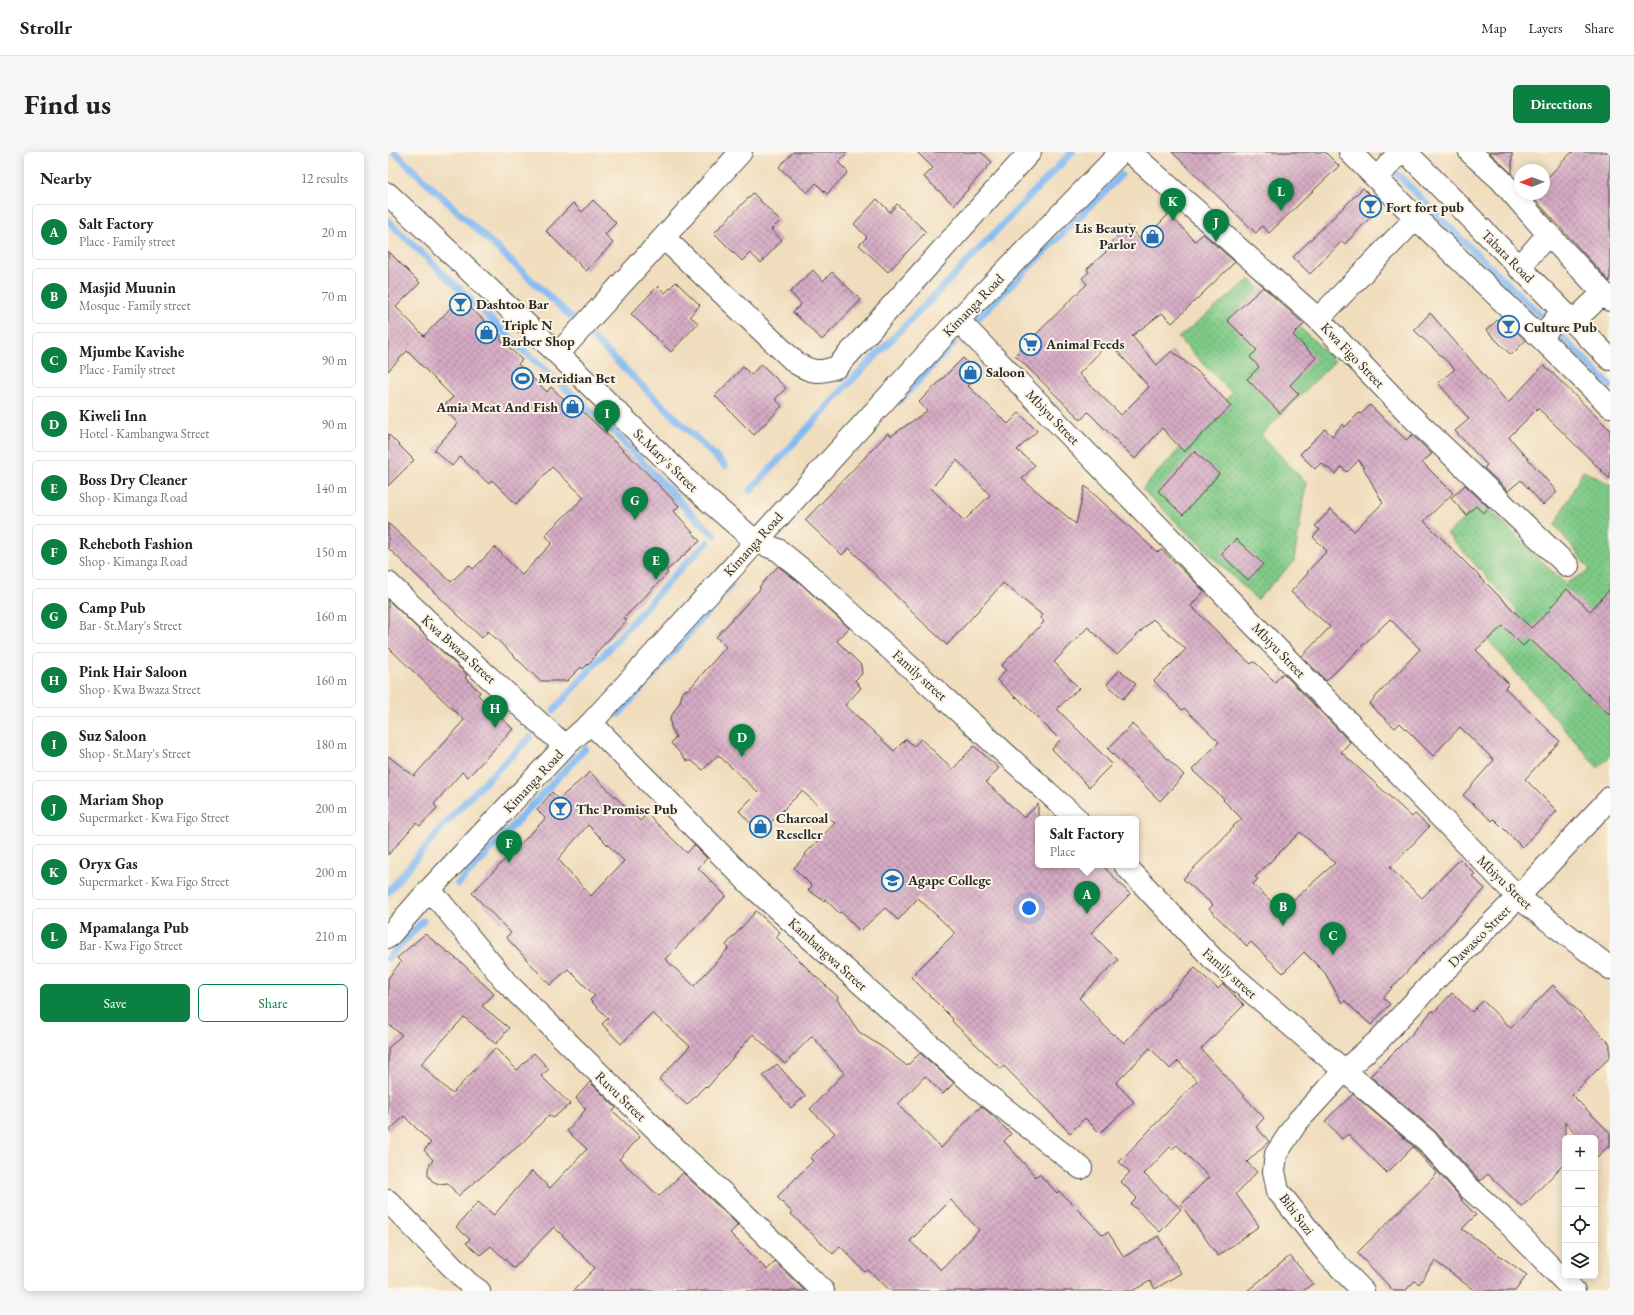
<!DOCTYPE html>
<meta charset="utf-8">
<style>
body{margin:0;font-family:"EB Garamond",serif;background:#f6f6f6;color:#202124}
.controls{position:absolute;right:12px;bottom:12px;display:grid;overflow:hidden;border-radius:6px;box-shadow:0 2px 10px #0003}
.controls button{width:36px;height:36px;display:grid;place-items:center;padding:0;border:0;border-bottom:1px solid #e0e0e0;background:#fff;color:#202124;font:20px sans-serif}
.compass{position:absolute;left:1126px;top:12px;width:36px;height:36px;border-radius:50%;background:#fff;box-shadow:0 2px 10px #0003;rotate:269deg}
.you{position:absolute;left:641px;top:756px;width:14px;height:14px;margin:-10px;border:3px solid #fff;border-radius:50%;background:#1a73e8;box-shadow:0 0 0 6px #1a73e833}
.badge{display:grid;place-items:center;width:26px;height:26px;border-radius:50%;background:#0b8043;color:#fff;font-size:13px;font-weight:700}
.pin{position:absolute;translate:-50% -33px;filter:drop-shadow(0 1px 2px #0008)}
.pin::after{content:'';position:absolute;top:21px;width:14px;height:12px;background:inherit;clip-path:polygon(0 0,100% 0,50% 100%)}
.popup{position:absolute;left:647px;top:664px;width:104px;height:52px;box-sizing:border-box;display:grid;place-content:center;border-radius:6px;background:#fff;filter:drop-shadow(0 1px 3px #0005);font-size:13px;white-space:nowrap;color:#757577}
.popup b{font-size:15px;color:#202124}
.popup::after{content:'';position:absolute;left:50%;top:100%;margin-left:-8px;border:8px solid transparent;border-top-color:#fff}
.list{margin:0;padding:0;list-style:none}
h2{display:flex;justify-content:space-between;align-items:center;height:52px;margin:0;padding:0 16px;font-size:17px}
h2 small{font-size:13px;font-weight:400;color:#757577}
.list li{display:grid;grid-template-columns:26px 1fr auto;gap:12px;align-items:center;box-sizing:border-box;height:56px;margin:0 8px 8px;padding:0 8px;border:1px solid #e0e0e0;border-radius:6px}
.list b{display:block;font-size:15px;white-space:nowrap}
.list p{margin:0;font-size:13px;white-space:nowrap;color:#757577}
.list em{font-size:13px;font-style:normal;color:#757577}
.actions{display:flex;gap:8px;padding:12px 16px}
.actions a{flex:1;padding:9px 0;border:1px solid #0b8043;border-radius:6px;text-align:center;font-size:14px;color:#0b8043}
.actions .main{background:#0b8043;color:#fff}
.icon{flex:none;width:22px;height:22px;fill:none;stroke:currentColor;stroke-width:2;stroke-linecap:round;stroke-linejoin:round}
.map{position:relative;flex:none;width:1222px;height:1139px;overflow:hidden;border-radius:6px}
header{display:flex;align-items:center;gap:24px;box-sizing:border-box;height:56px;padding:0 20px;background:#fff;border-bottom:1px solid #e0e0e0}
header strong{font-size:19px}
nav{display:flex;gap:22px;margin-inline-start:auto;font-size:14px}
.intro{display:flex;align-items:center;justify-content:space-between;box-sizing:border-box;height:96px;padding:0 24px}
h1{margin:0;font-size:28px}
.button{padding:10px 18px;border-radius:6px;background:#0b8043;color:#fff;font-size:14px;font-weight:700}
main{display:flex;gap:24px;padding:0 24px}
aside{flex:1;background:#fff;border-radius:6px;box-shadow:0 2px 10px #0003}
.map>svg:first-child{display:block}
.grass{fill:url(#grass-dots);stroke:#547a58}
.lines{fill:none;stroke-linecap:round;stroke-linejoin:round}
.stream{stroke:#82baf3;stroke-width:7}
.building{fill:url(#building-cross-hatch);fill-rule:evenodd}
.minor-casing{stroke:#494641;stroke-width:24}
.major-casing{stroke:#494641;stroke-width:24}
.minor{stroke:#fff;stroke-width:22}
.major{stroke:#fff;stroke-width:22}
.labels{text-anchor:middle;stroke-width:4;stroke-linejoin:round;paint-order:stroke}
.poi-label{font-size:14px;font-weight:bold;fill:#2b2b2b;stroke:#fcf5e5;text-anchor:start}
.street-label{font-size:14px;fill:#2b2b2b;stroke:#fcf5e5}
</style>
<header>
<strong>Strollr</strong>
<nav><a>Map</a><a>Layers</a><a>Share</a></nav>
</header>
<div class="intro"><h1>Find us</h1><a class="button">Directions</a></div>
<main>
<aside>
<h2>Nearby<small>12 results</small></h2>
<ul class="list">
<li><span class="badge">A</span><div><b>Salt Factory</b><p>Place · Family street</p></div><em>20 m</em></li>
<li><span class="badge">B</span><div><b>Masjid Muunin</b><p>Mosque · Family street</p></div><em>70 m</em></li>
<li><span class="badge">C</span><div><b>Mjumbe Kavishe</b><p>Place · Family street</p></div><em>90 m</em></li>
<li><span class="badge">D</span><div><b>Kiweli Inn</b><p>Hotel · Kambangwa Street</p></div><em>90 m</em></li>
<li><span class="badge">E</span><div><b>Boss Dry Cleaner</b><p>Shop · Kimanga Road</p></div><em>140 m</em></li>
<li><span class="badge">F</span><div><b>Reheboth Fashion</b><p>Shop · Kimanga Road</p></div><em>150 m</em></li>
<li><span class="badge">G</span><div><b>Camp Pub</b><p>Bar · St.Mary's Street</p></div><em>160 m</em></li>
<li><span class="badge">H</span><div><b>Pink Hair Saloon</b><p>Shop · Kwa Bwaza Street</p></div><em>160 m</em></li>
<li><span class="badge">I</span><div><b>Suz Saloon</b><p>Shop · St.Mary's Street</p></div><em>180 m</em></li>
<li><span class="badge">J</span><div><b>Mariam Shop</b><p>Supermarket · Kwa Figo Street</p></div><em>200 m</em></li>
<li><span class="badge">K</span><div><b>Oryx Gas</b><p>Supermarket · Kwa Figo Street</p></div><em>200 m</em></li>
<li><span class="badge">L</span><div><b>Mpamalanga Pub</b><p>Bar · Kwa Figo Street</p></div><em>210 m</em></li>
</ul>
<div class="actions"><a class="main">Save</a><a>Share</a></div>
</aside>
<div class="map">
<svg width="1222" height="1139" viewBox="0 0 1222 1139">
<defs>
<pattern id="grass-dots" width="8" height="8" patternUnits="userSpaceOnUse"><rect width="8" height="8" fill="#7ec986"/><path d="M2 2h.1M6 6h.1" fill="none" stroke="#67a36e" stroke-width="1.8" stroke-linecap="round"/></pattern>
<pattern id="building-cross-hatch" width="8" height="8" patternUnits="userSpaceOnUse"><rect width="8" height="8" fill="#d6abc5"/><path d="M0 0l8 8M0 8l8-8" fill="none" stroke="#ae8ba0"/></pattern>
</defs>
<rect width="100%" height="100%" fill="#fcf5e5"/>
<filter id="ink" filterUnits="userSpaceOnUse"><feTurbulence type="fractalNoise" baseFrequency=".025" numOctaves="2"/><feDisplacementMap in="SourceGraphic" scale="8" xChannelSelector="R" yChannelSelector="G"/><feConvolveMatrix kernelMatrix="1 2 1 2 8 2 1 2 1" color-interpolation-filters="sRGB"/></filter>
<filter id="wash" filterUnits="userSpaceOnUse"><feTurbulence type="fractalNoise" baseFrequency=".012" numOctaves="4" result="noise"/><feDisplacementMap in="SourceGraphic" scale="16" xChannelSelector="R" yChannelSelector="G"/><feGaussianBlur stdDeviation="0.9" result="paint"/><feColorMatrix in="noise" values="0 0 0 0 0 0 0 0 0 0 0 0 0 0 0 0 0 1.4 0 .05"/><feComposite in="paint" operator="in"/></filter>
<g filter="url(#wash)">
<rect width="100%" height="100%" fill="#f0ddbd"/>
<path class="grass" d="M862,127l85,82 -74,74 45,48 -12,78 -37,39 -115,-111 90,-96 -54,-55z
M1195,319l27,13v272l-12,12 -110,-128 30,-29 -71,-77 35,-32 83,82 25,-14 -35,-45z"/>
<g class="lines">
<path class="stream" d="M6,0l177,165
M1010,23l61,62 82,79
M0,69l133,127 95,86 76,81 23,20
M591,165l142,-142
M1170,181l52,53
M205,186l132,128
M510,250l56,-59
M362,339l97,-106 92,-94 133,-139
M166,558l125,-140 29,-28
M231,562l112,-129
M70,732l127,-135
M0,740l50,-60 30,-33 62,-62
M0,806l35,-37"/>
</g>
<g id="blocks">
<path class="building" d="M405,0h55l-10,10 10,10 -21,22 -11,-11 -9,10 -28,-26z
M529,0h64l11,10 -38,43 -30,-28 9,-9z
M784,0h153l14,14 -70,67 -7,-7 -6,7z
M1101,0h23v22l-3,-3z
M1184,0h38v130l-80,-88h14v-19l3,3z
M975,36l18,18 -36,38 -3,-3 -32,33 -17,-17z
M365,41l27,28 -9,9 11,10 -21,23 -11,-10 -8,8 -28,-28z
M489,47l13,13 7,-8 29,28 -38,40 -29,-27 8,-8 -13,-13z
M205,48l23,23 -11,11 8,9 -27,28 -40,-40 27,-28 9,9z
M781,62l26,27 8,-7 32,28 -63,61 -10,-10 -30,23 25,29 15,-14 31,25 28,30 -47,46 -22,-24 -27,31 -47,-47 -7,8 -66,-65 72,-71 -5,-6 7,-6 -2,-3 19,-17 -2,-3 23,-23 15,15zM721,190l40,45 -28,28 -42,-41z
M0,99l32,32 -24,24 28,29 36,-38 42,39 -2,2 22,21 -4,4 29,28 4,-5 16,15 3,-3 83,80 26,27 -5,5 26,30 -34,30 2,2 -44,45 3,2 -33,35 2,1 -13,13 -2,-2 -14,14h-27l-52,-50 -6,7 -94,-90v-25l63,59 18,-17 4,4 22,-22 27,28 30,-32 -7,-8 39,-38 -32,-30 -36,37 -24,-24 -3,4 -29,-27 -8,9 -18,-16 24,-27 -16,-15 11,-11 -46,-46 -19,20z
M425,118l10,11 9,-9 29,28 -39,40 -29,-28 8,-8 -11,-12z
M288,130l24,23 -10,11 8,7 -27,29 -40,-38 27,-28 7,7z
M875,135l41,37 -11,11 23,23 -26,27 9,9 -19,19 -33,-34 12,-12 -9,-10 7,-7 -30,-30z
M1042,161l78,90 36,-38 66,65v49l-72,-71 -29,29 48,55 -14,13 -22,-25 -13,11 -24,-23 3,-3 -32,-34 14,-12 -31,-36 17,-14 -41,-39z
M1113,165l25,23 -15,15 -25,-25z
M575,206l16,17 -11,11 40,38 11,-11 18,18 -20,19 18,15 -13,14 54,45 9,-38 72,66 5,-2 42,41 -13,15 51,50 9,8 2,-2 3,1 19,19 8,-9 67,69 -9,10 71,65 3,-3 14,13 -39,41 32,30 38,-39 15,15 -3,2 13,13 -65,68 -37,41 7,6 -19,21 -26,-24 -3,2 -17,-30 -21,-21 -21,21 -32,-31 -4,4 -38,-37 4,-4 -30,-26 51,-52 -1,-1 9,-7 -19,-19 1,-1 -32,-29 27,-28 -35,-34 -2,2 -28,-29 32,-32 -33,-30 -36,36 -29,-28 -34,35 25,26 -22,21 55,55 -23,23 -37,-38 8,-9 -43,-43 -1,1 -19,-18 9,-10 -5,-4 43,-44 -4,-4 2,-3 -39,-32 -56,62 -30,-28 -68,-69 -7,7 -37,-35 83,-87 3,3 36,-25 -8,-9zM569,308l33,35 -26,26 -33,-33zM912,680l35,31 -54,48 -28,-27 5,-5 -3,-2z
M373,212l25,24 -11,11 7,7 -28,29 -39,-39 28,-29 8,8z
M982,253l36,35 6,-5 20,19 -10,8 31,31 -29,28 107,107 20,-19 -1,-1 17,-19 23,22 20,-22v126l-80,-76 -7,7 -20,-20 -27,24 33,34 -4,4 55,53 -35,38 32,32 -35,36 -28,-28 -2,2 -29,-26 31,-35 -34,-33 -27,29 -33,-33 -5,5 -26,-24 51,-55 -30,-30 -64,62 -24,-25 28,-29 -39,-35 17,-19 -1,-1 20,-21 -14,-14 7,-7 -5,-4 16,-17 23,22 29,-28 -24,-43 -12,12 -6,-5 -5,7 -15,-11 -6,6 -15,-15 25,-25 7,7 11,-12 2,3 14,-14 2,1z
M0,282l26,26 -26,26z
M806,299l25,23 -36,41 -25,-24z
M1077,333l24,23 -6,5 -7,-7 -10,9 -15,-17z
M848,387l27,25 -15,16 -27,-26z
M390,414l23,18 48,44 -12,13 24,24 1,9 -7,6 6,8 -16,17 49,46 12,-12 8,7 7,-7 32,30 21,-23 25,22 -13,14 38,36 14,-14v61h64l28,29 -39,39 27,27 -39,38 34,37 1,-1 10,9 71,-75 23,21 5,-5 21,21 -43,44 63,69 -8,9 13,14 -22,21 10,10 -21,22 23,32 -41,30 -37,-51 28,-28 -32,-32 -5,4 -2,-2 -26,27 37,35 -21,23 -29,-28 6,-6 -16,-16 9,-10 -11,-10 78,-81 -19,-20 -8,8 -20,-21 -34,35 18,19 -34,31 -15,-15 -15,15 -66,-67 -3,3 -49,-48 1,-2 -42,-42 44,-44 -37,-35 -20,22 -13,-12 -25,23 -19,-19 -2,1 -14,-14 -1,2 -16,-11 4,-4 -18,-18 12,-13 -1,-1 30,-31 -17,-18 -16,-14 -42,42 -21,-22 19,-19 -40,-37 -15,15 -11,-9h-5l-16,-18 5,-6 -5,-10 -1,-9 10,-16 2,-8 3,-4 4,-1 37,-42 -10,-10 45,-49 -2,-1z
M0,448l79,75 -2,3 15,14 -2,3 35,34 -45,48 -6,-5 -28,32 3,4 -17,18 -4,-3 -28,32v-99l26,20 50,-56 -76,-73z
M732,518l16,14 -13,15 -16,-15z
M744,572l52,51 -24,26 -52,-52z
M202,620l50,49 7,-7 40,39 7,-8 13,13 -9,10 28,28 -61,63 29,27 35,-38 -3,-3 30,-34 24,21 -4,5 38,38 24,22 -1,2 22,33 26,17 22,17 13,-13 34,30 -11,11 -18,-18 -27,28 43,44 40,-42 11,9 19,19 -7,7 32,36 3,-3 18,19 2,-2 44,44 5,-3 16,25 34,-21 23,37 -26,16 -5,-8 -18,10h-241l-23,-21 -3,2 -25,-26 -7,8 -43,-41 2,-1 -15,-15 36,-36 -3,-3 25,-25 -25,-24 34,-36 -32,-37 -27,28 -32,-30 -46,54 -2,-2 -18,19 -28,-26 31,-33 -38,-33 -31,31 -19,-20 6,-6 -18,-18 5,-4 -27,-27 -18,16 -44,-48 5,-4 -39,-40 71,-72 2,-3 -8,-8 15,-18 7,7zM200,673l36,36 -33,35 -33,-37zM563,1048l28,30 -38,40 -31,-29z
M37,782l38,30 31,30 -12,12 27,22 -13,16 -32,-27 -43,47 31,30 43,-46 22,22 17,-17 15,16 -8,7 29,28 -17,14 -4,-3 -27,28 -64,53 -10,-13 -9,1 -7,-3 -4,-6v-7l5,-8 -9,-10 7,-7 -27,-27 -16,16v-84l14,-13 -14,-11v-46l13,-16 -4,-4z
M1165,833l57,59v13l-38,38 38,38v12l-13,12 -2,-3v-16h-15l-15,-16v41l-43,44 -34,-33 -8,7 -45,-50 -65,-55 41,-41 21,-24 2,1 18,-19 20,19 11,-11 28,27z
M389,912l28,32 -14,12 -28,-32z
M202,930l26,26 -3,3 27,26 -21,22 40,37 24,-23 55,52 -8,8 37,37 8,-8 30,29h-232l22,-23 -41,-41 -40,41 -23,-22 -11,9 -14,-12 4,-4 -14,-12 22,-25 16,13 38,-44 18,17 37,-39 -20,-18 19,-22 -10,-11z
M965,942l65,56 44,49 -1,1 15,15 -14,14 65,46 -12,16h-40l-40,-30 -16,23 -4,-3 -10,10h-11l-37,-38 80,-79 -24,-27 -26,26 -39,-39 -6,5 -17,-18z
M902,1104l23,27 -10,8h-56z"/>
</g>
</g>
<g filter="url(#ink)">
<use href="#blocks" fill-opacity="0" stroke="#494641" stroke-width="1"/>
<g class="lines">
<defs>
<path id="minor" d="M742,0l188,167 93,97 157,150
M962,0l27,27
M1082,0l31,28 47,54 62,66
M0,42l170,160 144,141 53,46 23,9 31,25 268,244
M1028,66l125,120 69,68
M276,86l132,125c16,10 24,10 41,4l193,-215
M1131,116l29,-34
M930,167l98,-101 -39,-39 22,-27
M570,168l560,577 92,71
M1185,170l30,-29
M1153,186l21,-27
M170,202l183,-202
M0,431l55,53 122,110
M203,571l162,164 225,201 103,80
M737,713l88,94 214,182 41,46 38,34 68,70
M41,738l13,14 64,78 176,173 46,43 95,93
M0,785l41,-47 136,-144 26,-23 367,-403 163,-168
M0,1049l80,82 11,8
M975,1139l-34,-35 -51,-65 -4,-20 2,-17 21,-32 47,-51 35,-31 55,-59 84,-84 92,-99"/>
<path id="major" d="M1018,0l204,207"/>
</defs>
<use href="#minor" class="minor-casing"/>
<use href="#major" class="major-casing"/>
<use href="#minor" class="minor"/>
<use href="#major" class="major"/>
</g>
</g>
<defs>
<symbol id="bar-ring" viewBox="-11 -11 22 22"><circle r="9.5" fill="#fcf5e5" stroke="#1f6fb2" stroke-width="1.5"/><path d="M-6-5H6L.8 .8V4.5H3.5V6h-7V4.5H-.8V.8Z" fill="#1f6fb2"/></symbol>
<symbol id="shop-ring" viewBox="-11 -11 22 22"><circle r="9.5" fill="#fcf5e5" stroke="#1f6fb2" stroke-width="1.5"/><path d="M-5-2.5h2.3a2.7 3.5 0 0 1 5.4 0H5L5.5 6h-11ZM-1.5-2.5h3a1.5 2.3 0 0 0-3 0Z" fill="#1f6fb2"/></symbol>
<symbol id="supermarket-ring" viewBox="-11 -11 22 22"><circle r="9.5" fill="#fcf5e5" stroke="#1f6fb2" stroke-width="1.5"/><path d="M-6-5.5h2.5l.6 2H6L4.5 2H-2.5L-4.4-4H-6ZM-1.5 3.2a1.3 1.3 0 1 0 .1 0ZM3 3.2a1.3 1.3 0 1 0 .1 0Z" fill="#1f6fb2"/></symbol>
<symbol id="stadium-ring" viewBox="-11 -11 22 22"><circle r="9.5" fill="#fcf5e5" stroke="#1f6fb2" stroke-width="1.5"/><path d="M0-5a6.5 5 0 1 0 0 10a6.5 5 0 1 0 0-10ZM-3.5-1.8h7v3.6h-7Z" fill="#1f6fb2"/></symbol>
<symbol id="university-ring" viewBox="-11 -11 22 22"><circle r="9.5" fill="#fcf5e5" stroke="#1f6fb2" stroke-width="1.5"/><path d="M0-5L7-2L0 1L-7-2ZM-4 1L0 2.5L4 1V4Q0 6-4 4Z" fill="#1f6fb2"/></symbol>
</defs>
<g fill-rule="evenodd">
<use href="#bar-ring" x="970" y="42" width="25" height="25"/>
<use href="#shop-ring" x="752" y="72" width="25" height="25"/>
<use href="#bar-ring" x="60" y="140" width="25" height="25"/>
<use href="#bar-ring" x="1108" y="162" width="25" height="25"/>
<use href="#shop-ring" x="86" y="168" width="25" height="25"/>
<use href="#supermarket-ring" x="630" y="180" width="25" height="25"/>
<use href="#shop-ring" x="570" y="208" width="25" height="25"/>
<use href="#stadium-ring" x="122" y="214" width="25" height="25"/>
<use href="#shop-ring" x="172" y="242" width="25" height="25"/>
<use href="#bar-ring" x="160" y="644" width="25" height="25"/>
<use href="#shop-ring" x="360" y="662" width="25" height="25"/>
<use href="#university-ring" x="492" y="716" width="25" height="25"/>
</g>
<g class="labels">
<g class="poi-label">
<text x="998" y="60">Fort fort pub</text>
<text x="748" y="81" text-anchor="end">Lis Beauty<tspan x="748" dy="16">Parlor</tspan></text>
<text x="88" y="157">Dashtoo Bar</text>
<text x="114" y="178">Triple N<tspan x="114" dy="16">Barber Shop</tspan></text>
<text x="1136" y="180">Culture Pub</text>
<text x="658" y="197">Animal Feeds</text>
<text x="598" y="225">Saloon</text>
<text x="150" y="231">Meridian Bet</text>
<text x="170" y="260" text-anchor="end">Amia Meat And Fish</text>
<text x="188" y="662">The Promise Pub</text>
<text x="388" y="671">Charcoal<tspan x="388" dy="16">Reseller</tspan></text>
<text x="520" y="733">Agape College</text>
</g>
<g class="street-label">
<text transform="translate(1120 104) rotate(45)" y="5">Tabata Road</text>
<text transform="translate(585 153) rotate(-46)" y="5">Kimanga Road</text>
<text transform="translate(965 203) rotate(46)" y="5">Kwa Figo Street</text>
<text transform="translate(665 265) rotate(46)" y="5">Mbiyu Street</text>
<text transform="translate(278 308) rotate(44)" y="5">St.Mary's Street</text>
<text transform="translate(365 392) rotate(-48)" y="5">Kimanga Road</text>
<text transform="translate(71 497) rotate(42)" y="5">Kwa Bwaza Street</text>
<text transform="translate(891 498) rotate(46)" y="5">Mbiyu Street</text>
<text transform="translate(532 523) rotate(42)" y="5">Family street</text>
<text transform="translate(145 629) rotate(-47)" y="5">Kimanga Road</text>
<text transform="translate(1117 730) rotate(44)" y="5">Mbiyu Street</text>
<text transform="translate(1091 784) rotate(-45)" y="5">Dawasco Street</text>
<text transform="translate(440 802) rotate(42)" y="5">Kambangwa Street</text>
<text transform="translate(842 821) rotate(42)" y="5">Family street</text>
<text transform="translate(233 944) rotate(44)" y="5">Ruvu Street</text>
<text transform="translate(909 1062) rotate(53)" y="5">Bibi Suzi</text>
</g>
</g>
</svg>
<div class="controls">
<button>+</button>
<button>−</button>
<button><svg class="icon" aria-label="locate" viewBox="0 0 24 24"><circle cx="12" cy="12" r="6"/><path d="M12 2v4M12 18v4M2 12h4M18 12h4"/></svg></button>
<button><svg class="icon" aria-label="layers" viewBox="0 0 24 24"><path d="M12 4l9 5-9 5-9-5zM3 14l9 5 9-5"/></svg></button>
</div>
<svg class="compass" viewBox="-18 -18 36 36"><path d="M0-13l5 13h-10z" fill="#e53935"/><path d="M0 13l5-13h-10z" fill="#757577"/></svg>
<div class="you"></div>
<div class="pin badge" style="left:699px;top:762px">A</div>
<div class="popup"><b>Salt Factory</b>Place</div>
<div class="pin badge" style="left:895px;top:774px">B</div>
<div class="pin badge" style="left:945px;top:803px">C</div>
<div class="pin badge" style="left:354px;top:605px">D</div>
<div class="pin badge" style="left:268px;top:428px">E</div>
<div class="pin badge" style="left:121px;top:711px">F</div>
<div class="pin badge" style="left:247px;top:368px">G</div>
<div class="pin badge" style="left:107px;top:576px">H</div>
<div class="pin badge" style="left:219px;top:281px">I</div>
<div class="pin badge" style="left:828px;top:90px">J</div>
<div class="pin badge" style="left:785px;top:69px">K</div>
<div class="pin badge" style="left:893px;top:59px">L</div>
</div>
</main>
